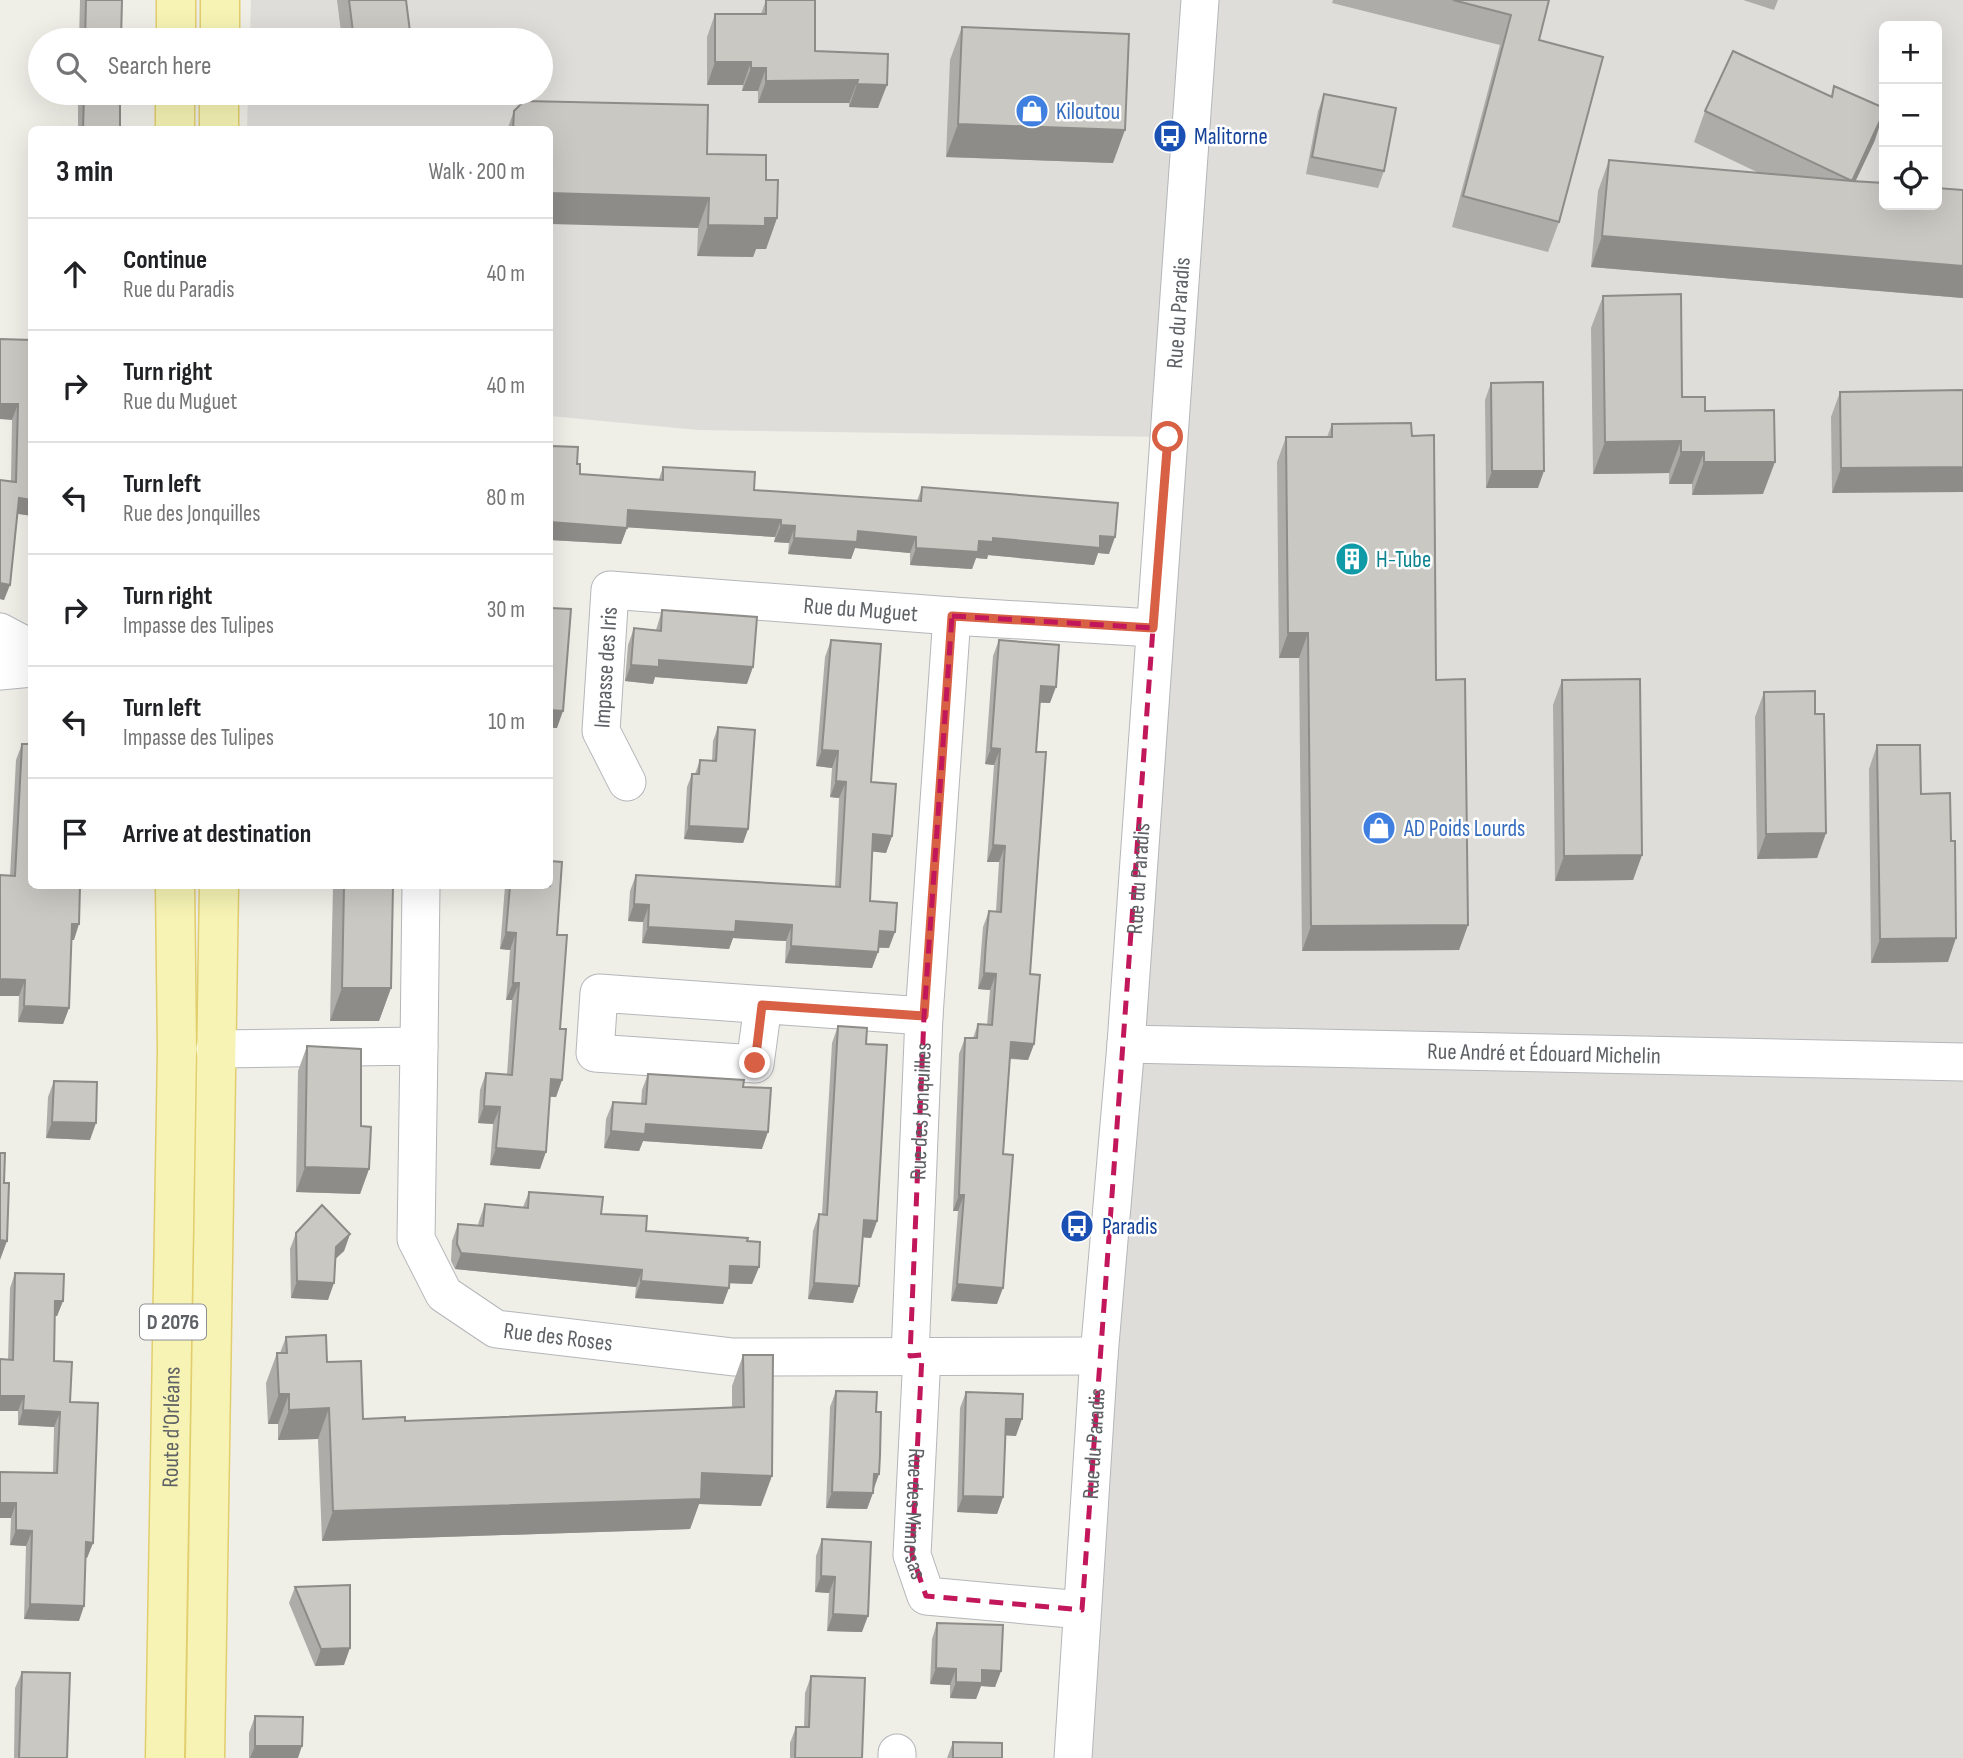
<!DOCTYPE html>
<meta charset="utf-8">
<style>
body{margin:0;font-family:"Sofia Sans Condensed",sans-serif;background:#f6f6f6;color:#202124}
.controls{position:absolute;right:21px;top:21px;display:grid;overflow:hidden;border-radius:10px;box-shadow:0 7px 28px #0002}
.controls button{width:63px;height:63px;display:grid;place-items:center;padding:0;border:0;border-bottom:2px solid #e0e0e0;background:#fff;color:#202124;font:35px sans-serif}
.stop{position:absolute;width:21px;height:21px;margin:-16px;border:5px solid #d76045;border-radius:50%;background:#fff}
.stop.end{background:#d76045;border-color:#fff;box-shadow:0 2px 7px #0008}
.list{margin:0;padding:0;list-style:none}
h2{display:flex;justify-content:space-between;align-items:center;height:91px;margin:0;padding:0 28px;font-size:30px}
h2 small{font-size:23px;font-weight:400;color:#757577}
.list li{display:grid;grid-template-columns:46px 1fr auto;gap:21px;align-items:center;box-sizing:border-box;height:112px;padding:0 28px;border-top:2px solid #e0e0e0}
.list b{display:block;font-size:26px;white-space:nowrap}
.list p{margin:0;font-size:23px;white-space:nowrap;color:#757577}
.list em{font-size:23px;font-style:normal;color:#757577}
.icon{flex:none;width:38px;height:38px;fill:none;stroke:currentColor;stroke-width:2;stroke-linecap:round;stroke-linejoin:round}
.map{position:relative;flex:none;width:1963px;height:1758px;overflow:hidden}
.search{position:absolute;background:#fff;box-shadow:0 7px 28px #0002;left:28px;top:28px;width:525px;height:77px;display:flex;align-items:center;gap:18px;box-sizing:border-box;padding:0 24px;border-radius:38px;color:#757577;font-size:26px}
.panel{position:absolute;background:#fff;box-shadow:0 7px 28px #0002;left:28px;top:126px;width:525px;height:763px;border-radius:10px}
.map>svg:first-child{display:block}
.industrial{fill:#deddd9;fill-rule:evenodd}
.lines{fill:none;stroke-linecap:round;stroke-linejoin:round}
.minor-casing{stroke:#b4b6ba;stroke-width:39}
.primary-casing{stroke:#e2ce6c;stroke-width:41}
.minor{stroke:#fff;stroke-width:37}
.primary{stroke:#f6f3b4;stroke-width:38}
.wall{fill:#aeaca8}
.shaded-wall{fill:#8d8c88}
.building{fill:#cac8c3;stroke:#8d8c88;stroke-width:2}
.route{stroke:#d76045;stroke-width:9}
.marked{fill:none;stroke:#c2185b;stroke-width:5;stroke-dasharray:14 9;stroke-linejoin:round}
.labels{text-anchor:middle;stroke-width:5;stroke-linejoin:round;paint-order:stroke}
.shield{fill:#fff;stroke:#8e9093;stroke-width:2}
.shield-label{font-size:21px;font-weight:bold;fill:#5e6165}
.shop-label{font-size:23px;fill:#366cbe;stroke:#fff;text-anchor:start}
.transit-label{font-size:23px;fill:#164399;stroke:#fff;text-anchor:start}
.street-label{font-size:23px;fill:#5e6165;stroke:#fff}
.culture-label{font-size:23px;fill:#0d838f;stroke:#fff;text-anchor:start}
</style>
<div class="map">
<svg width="1963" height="1758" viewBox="0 0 1963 1758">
<rect width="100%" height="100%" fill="#efeee7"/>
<path class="industrial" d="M251,0h1712v1758h-890l95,-1321 -470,-7 -148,-14v-286h-303l1,-37h293v-53h-291zM1884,26h53v179h-53z"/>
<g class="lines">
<defs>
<g id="minor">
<path d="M0,632l32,17"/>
<path d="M0,671l32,-3"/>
<path id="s1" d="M627,782l-26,-51 9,-141 342,26 201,12"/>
<path d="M763,1005l-8,59 -160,-11 4,-60 325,23"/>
<path id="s2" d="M1126,1044l837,18"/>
<path d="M419,1046l2,-160"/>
<path id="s3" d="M215,1049l204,-3 -3,193 28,55 52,35 237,28 366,-1"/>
<path id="s4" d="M922,1355l-10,200 14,41 156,14"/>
<path id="s5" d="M910,1356l14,-340 28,-400"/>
<path d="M897,1753v5"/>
<path id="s6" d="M1073,1758l26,-402 27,-312 74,-1044"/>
</g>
<g id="primary">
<path d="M220,0v40"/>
<path d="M176,40v-40"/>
<path d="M175,130v-37"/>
<path d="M219,130v-37"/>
<path id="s7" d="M165,1758l12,-708 -2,-164"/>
<path d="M205,1758l14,-872"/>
</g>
</defs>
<use href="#minor" class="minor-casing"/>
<use href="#primary" class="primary-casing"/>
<use href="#minor" class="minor"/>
<use href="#primary" class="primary"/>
</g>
<path class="wall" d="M80,0h42l-1,40h-42z
M337,0h69l5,40h-69z
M766,0l49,51 73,3 -10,54 -29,-1v-4h-91v-12h-16l1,-6h-36v-48l8,-23h46z
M1333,0h216l-10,40 20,182 -11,30 -96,-25 48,-182 -168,-42z
M1743,0h35l-4,10z
M962,27l151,136 -167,-6 4,-97z
M1834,86l41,54 -20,41 108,9v108l-372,-31 7,-76 11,-31 150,13 -65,-31 11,-31 126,-14z
M78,93h42v37h-42z
M1324,94l60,77 -6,17 -72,-14 12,-63z
M514,111l193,43 59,26 11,38 -11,31h-10l-3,8 -56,-1 1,-28 -148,-98h-43z
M1603,296l79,101 23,14 58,83 -71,1v-11h-23v-11l-76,1 -2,-146z
M32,340v176l-14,-2 -14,86 -4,-1v-119l11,1 1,-61z
M1491,383l47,105h-52l-1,-88z
M1963,390l-131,103 -1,-76 9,-25z
M1332,424l80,12 24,244 32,245 -9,25 -157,1 -3,-293h-20l-2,-196 9,-25h41z
M551,446l26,18 3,10 79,5 4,-12 91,23 163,11 5,-14 187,67 -11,-1 -4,12 -106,-10 -1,4 -11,-1 -4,11 -62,-4v-12l-55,-5 -4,11 -63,-5 1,-11 -15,-1 1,-5 -148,-10 -6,17 -71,-4v-89z
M662,610l85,74 -92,-7 -2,7 -28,-3 3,-36 6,-17 22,2z
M831,640l40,142 21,54 -6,17 -14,-2 -2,50 19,47h-10l-7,20 -87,-5 1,-22 -53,-3 -4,11 -87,-6 1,-21 -15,-1 2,-30 6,-16 199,12 4,-89 -9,-1 2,-29 -16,-2 9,-109z
M999,640l51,63h-10l-4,49 -6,222 4,70 -6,16 -18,-1 -7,95 -6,150 -46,-3 7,-90h-5l6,-157 6,-16h8l5,-14 9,1 3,-35 -12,-1 5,-62 6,-16h7l3,-49h-12l7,-97 -9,-1 8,-108z
M1562,680l80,175 -9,25 -78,1 -2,-176z
M1764,692l51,22 11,119 -9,25 -60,1 -2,-142z
M718,727l30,102 -5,14 -59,-4 3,-52 5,-13h3l5,-14 12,1 1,-20z
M22,744l52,196h-3l-2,68 -6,16 -45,-2 1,-26h-19v-121l10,1 6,-116z
M1877,745l44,49 30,47 -3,121 -77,1 -2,-194z
M333,886h60l-2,102 -12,33h-49z
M505,886h45l7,49 5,145 -6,17h-6l-10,72 -50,-4 3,-41 -15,-1 2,-33 6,-17 21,2 5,-75h-6l4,-50 -10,-1z
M838,1026l39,195 -6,17 -8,-1 -10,66 -45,-4 5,-68 6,-17h3l10,-171z
M307,1046l54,80 8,43 -9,25 -64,-2 2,-121z
M648,1074l95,13 19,62 -119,-8 -4,10 -35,-3 2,-29 7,-17 28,2 1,-14z
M54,1081l36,59 -44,-2 2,-41z
M529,1192l72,22 45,17 101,10 12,26 -7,17 -23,-1 -6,21 -88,-6 1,-11 -181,-18 -4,-8 1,-20 6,-17 20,1 1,-4 6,-17 38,3z
M296,1233l54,1 -6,17 -9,8 -7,41 -37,-2 -1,-49z
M15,1273l48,28 -6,15h-2l-1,45 16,41 23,141 -6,15h-2l-6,63 -55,-2 2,-73 -16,-1 1,-27h-11v-46l53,1 1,-46 -36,-2v-14h-18v-52l8,1 2,-72z
M286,1337l41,25 36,57 42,2 327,-13v-22l11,-31 18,151 -62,-2 -9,25 -368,12 -4,-102 -40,1v-16h-10l-2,-41 11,-30h3z
M836,1391l40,21 3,62 -12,35 -41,-1 4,-101z
M966,1392l50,44 -10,-1 -3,62 -6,17 -40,-2 3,-104z
M822,1539l40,93 -35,-1 2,-38 -14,-1 1,-36z
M295,1587l49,78 -29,1 -26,-63z
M937,1623l64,48 -6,16 -14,-1 -5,13 -26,-1v-13l-20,-1 2,-45z
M22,1672l45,86h-53l1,-70z
M811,1676l51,82h-72v-15l6,-16h8l1,-34z
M255,1716l43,42h-49v-25z
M953,1742l49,16h-55z"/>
<path class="shaded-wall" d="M715,62h36l-8,23h-36z
M751,68h15l-8,23h-16z
M858,80l-9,23h-91l8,-22z
M857,84l30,1 -9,23 -29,-1z
M1884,112l-9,28 -34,72 11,-31z
M958,124l167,6 -12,33 -167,-6z
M550,193l159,5 -11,30 -148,-4z
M765,218h12l-11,31h-10l-3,8 -56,-1 11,-31z
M1602,236l361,30v32l-372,-31z
M0,404h18l-6,16 -12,-1z
M1681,441l-12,32 -76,1 12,-32z
M1681,452h23l-12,32h-23z
M1704,462h71l-12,32 -71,1z
M1963,467v25l-131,1 9,-25z
M1492,471h52l-6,17h-52z
M19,498l13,2v16l-18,-3z
M628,510l153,10 -6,17 -153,-10z
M550,522l77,6 -6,16 -71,-4z
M781,525l14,1 -6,17 -15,-1z
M858,531l58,6 -6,16 -55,-5 -4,11 -63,-5 6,-16z
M1100,536l15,1 -6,17 -11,-1 -4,12 -106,-10 -1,4 -11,-1 -4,11 -62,-4 6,-17 77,-10z
M0,583l10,2 -6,15 -4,-1z
M1288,633h20l-9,25h-20z
M659,660l94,7 -6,17 -92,-7 -2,7 -28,-3 6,-16z
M1041,686l15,1 -6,16 -15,-1z
M550,710l13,1 -6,17h-7z
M991,748l9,1 -6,16 -9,-1z
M822,750l16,1 -6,17 -16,-2z
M836,781l10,1 -7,16 -9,-1z
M689,826l59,3 -5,14 -59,-4z
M1826,833l-9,25 -60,1 9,-25z
M873,834l19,2 -6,17 -19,-2z
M993,845l12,1 -6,16h-12z
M1642,855l-9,25 -78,1 9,-25z
M634,904l15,1 -6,17 -15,-1z
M736,921l56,4 -6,16 -53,-3 -4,11 -87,-6 6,-16z
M72,924h7l-5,16h-8z
M1468,925l-9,25 -157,1 9,-25z
M880,931l15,1 -6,16 -15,-1z
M506,932l10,1 -6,17 -10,-1z
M1956,938l-8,24 -77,1 9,-24z
M791,946l87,6 -6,16 -87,-5z
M984,973l12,1 -6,16 -12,-1z
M0,979l25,1 -6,16h-19z
M513,983h6l-7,17h-6z
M342,988h49l-12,33h-49z
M24,1006l45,2 -6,16 -45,-2z
M1011,1042l23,2 -6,16 -22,-2z
M551,1079l11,1 -6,17 -11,-1z
M484,1106l16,1 -7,17 -15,-1z
M52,1122l44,1 -6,17 -44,-2z
M646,1124l122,8 -6,17 -119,-8 -4,10 -35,-3 7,-17z
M496,1148l50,4 -6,17 -50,-4z
M305,1167l64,2 -9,25 -64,-2z
M959,1195h5l-6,16h-5z
M864,1220l13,1 -6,17 -13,-1z
M350,1234l-6,17 -14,13 6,-17z
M0,1240l7,1 -7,19z
M461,1253l181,17 -6,17 -181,-18z
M730,1266l29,1 -7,17 -28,-1z
M297,1281l37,2 -6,17 -37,-2z
M641,1281l88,7 -6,16 -88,-6z
M814,1283l45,3 -6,17 -45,-4z
M957,1284l46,4 -6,16 -46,-3z
M55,1301h8l-6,15h-7z
M279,1394h10l-11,30h-10z
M0,1396h24l-6,15h-18z
M329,1408l-11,31 -40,1 11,-30z
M23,1410l37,2 -6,15 -36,-2z
M1006,1419h16l-6,17 -16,-1z
M702,1473l70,3 -11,30 -62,-2 -9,25 -368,12 11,-30z
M874,1474h5l-6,16z
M832,1492l41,1 -6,16 -41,-1z
M963,1496l40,1 -6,17 -40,-2z
M0,1503h16l-5,15h-11z
M16,1530l16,1 -6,15 -16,-1z
M86,1542l7,1 -6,15 -7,-1z
M821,1576l14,1 -6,16 -14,-1z
M30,1604l54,2 -5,15 -55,-2z
M833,1614l35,2 -6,16 -35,-1z
M350,1648l-6,17 -29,1 6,-17z
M936,1668l20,1 -6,16 -20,-1z
M982,1670l19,1 -6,16 -14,-1 -5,13 -26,-1 6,-16z
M255,1746h47l-4,12h-48z"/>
<path class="building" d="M86,0h36l-1,40h-36z
M349,0h57l5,40h-57z
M766,0h49v51l73,3 -1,31 -30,-1 1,-4 -92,1v-13h-15v-6h-36v-48h51z
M1453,0h96l-10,40 64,17 -44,165 -96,-26 48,-181z
M962,27l167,7 -4,96 -167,-6z
M1733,51l99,46 2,-11 50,22v4l-32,69 32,2v22h53v-17l26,2v76l-361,-30 7,-76 243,21 -147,-70z
M84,93h36v37h-37z
M1324,94l72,14 -12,63 -72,-14z
M524,101l184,4 -1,49 59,1v25h12l-1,38h-12v8l-57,-1 1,-27 -159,-5v-63h-37l1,-19z
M1681,294l1,103h23v14l69,-1 1,52h-71v-10h-23v-11l-76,1 -2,-146z
M0,339l32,1v160l-13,-2 -9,87 -10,-2v-103l16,2 2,-78h-18z
M1543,382l1,89h-52l-1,-88z
M1963,390v77l-122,1 -1,-76z
M1411,423l1,13 22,-1 2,245 29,-1 3,246 -157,1 -3,-293h-20l-2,-196h46v-13z
M551,446l27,1 -1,17h3v10l83,6v-13l92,5 -1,18 167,11 1,-14 196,16 -3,34 -15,-1v12l-107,-10v4l-14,-1 -1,11 -62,-4v-11l-58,-6 -1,11 -63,-4 1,-12 -14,-1v-5l-153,-10 -1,18 -77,-6v-50z
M550,608l21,1 -8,102 -13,-1z
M662,610l95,7 -4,50 -94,-7v7l-28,-2 3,-37 27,3z
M831,640l50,4 -10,138 25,2 -4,52 -19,-2 -3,67 27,2 -2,29 -15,-1 -2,21 -87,-6 1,-21 -56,-4 -1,11 -87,-5 1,-22 -15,-1 2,-29 204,12 6,-105 -10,-1 2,-30 -16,-1z
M999,640l60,5 -3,42 -15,-1 -5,66h10l-16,222 10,1 -6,69 -23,-2 -8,112 10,1 -10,133 -46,-4 7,-89h-5l6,-157h12l1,-14 14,1 4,-51 -12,-1 2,-31 3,-31 12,1 3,-51 1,-15 -12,-1 7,-96 -9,-1z
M1640,679l2,176 -78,1 -2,-176z
M1815,691v23h9l2,119 -60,1 -2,-142z
M718,727l37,3 -7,99 -59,-3 3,-52h7l1,-14 16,1z
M22,744h10v142h48l-1,38h-7l-3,84 -45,-2 1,-26 -25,-1v-104l15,1z
M1877,745h43l1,49 29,-1 1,48h4l1,97 -76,1z
M550,861l12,1 -5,73h10l-7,94h6l-4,51 -11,-1 -5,73 -50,-4 4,-41 -16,-1 2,-33 26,2 7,-92h-6l3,-50 -10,-1 4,-46h40z
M344,886h49l-2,102h-49z
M838,1026l29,2 -1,16 21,1 -10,176 -13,-1 -5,66 -45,-3 5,-69 8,1z
M307,1046l54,3v77l10,1 -2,42 -64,-2z
M648,1074l96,6 -1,7 28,1 -3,44 -122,-8 -1,10 -34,-3 2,-29 33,2z
M54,1081l43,1 -1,41 -44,-1z
M0,1153h5l-1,30h5l-2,58 -7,-1z
M529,1192l74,5 -2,17 46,2 -1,15 102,7 -1,3 13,1 -1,25 -29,-1 -1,22 -88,-7 1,-11 -181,-17 -4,-9 1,-20 25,2 2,-22 43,4z
M322,1205l28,29 -14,13 -2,36 -37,-2 -1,-48z
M15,1273l49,1 -1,27h-8l-1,60 18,1 -2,40 28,1 -5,140 -7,-1 -2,64 -54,-2 2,-73 -16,-1v-27h-16v-31l57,1 3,-61 -37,-2 1,-14h-24v-37l13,1z
M326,1335l1,27 34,-1 2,58 42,-2v4l339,-14 -1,-52h30l-1,121 -70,-3 -1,26 -368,12 -4,-103 -40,2v-16h-10l-2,-41h10l-1,-16z
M836,1391l41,1 -1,20h5l-1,43 -1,19h-5l-1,19 -41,-1z
M966,1392l57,2 -1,25h-16l-3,78 -40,-1z
M822,1539l49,3 -3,74 -35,-2 2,-37 -14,-1z
M350,1585v63l-29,1 -26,-62z
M937,1623l66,2 -2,46 -19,-1v13l-26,-1v-13l-20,-1z
M22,1672l48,1 -3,85h-48z
M811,1676l54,2 -3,80h-67l1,-31h13z
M255,1716l48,1 -1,29h-47z
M953,1742l49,1v15h-49z"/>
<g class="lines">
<path class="route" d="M755,1063l7,-58 162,11 28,-400 201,12 15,-191"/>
</g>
<path class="marked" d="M952,616l201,12 -71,982 -156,-14 -14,-41 10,-200 -12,1 14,-340z"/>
<defs>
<symbol id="shop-disc" viewBox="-11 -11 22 22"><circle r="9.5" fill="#3f7fe0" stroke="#fff"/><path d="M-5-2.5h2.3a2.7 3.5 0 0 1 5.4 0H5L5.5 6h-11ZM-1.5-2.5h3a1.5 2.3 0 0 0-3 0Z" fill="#fff"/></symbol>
<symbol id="bus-disc" viewBox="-11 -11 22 22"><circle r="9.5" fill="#1a4fb4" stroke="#fff"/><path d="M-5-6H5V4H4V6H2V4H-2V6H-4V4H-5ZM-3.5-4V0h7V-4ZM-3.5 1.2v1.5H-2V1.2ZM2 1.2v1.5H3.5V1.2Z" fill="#fff"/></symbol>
<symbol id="building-disc" viewBox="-11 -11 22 22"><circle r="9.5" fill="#0f9aa8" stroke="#fff"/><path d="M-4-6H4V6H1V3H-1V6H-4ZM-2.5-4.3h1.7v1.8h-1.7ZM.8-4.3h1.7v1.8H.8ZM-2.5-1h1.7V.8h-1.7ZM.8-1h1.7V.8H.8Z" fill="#fff"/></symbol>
</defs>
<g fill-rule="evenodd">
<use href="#shop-disc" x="1013" y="92" width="38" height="38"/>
<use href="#bus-disc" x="1151" y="117" width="38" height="38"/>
<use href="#building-disc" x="1333" y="540" width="38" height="38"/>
<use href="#shop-disc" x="1360" y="809" width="38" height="38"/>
<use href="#bus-disc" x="1058" y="1207" width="38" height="38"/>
</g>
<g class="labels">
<rect class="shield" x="140" y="1304.5" width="66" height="35" rx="5"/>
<g class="shield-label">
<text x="173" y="1329">D 2076</text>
</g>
<g class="shop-label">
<text x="1056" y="119">Kiloutou</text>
<text x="1404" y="836">AD Poids Lourds</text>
</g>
<g class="transit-label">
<text x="1194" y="144">Malitorne</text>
<text x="1102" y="1234">Paradis</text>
</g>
<g class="street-label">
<text dy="8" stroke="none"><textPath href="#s6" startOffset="1449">Rue du Paradis</textPath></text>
<text dy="8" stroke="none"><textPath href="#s1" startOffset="450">Rue du Muguet</textPath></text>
<text dy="8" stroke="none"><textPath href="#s1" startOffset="121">Impasse des Iris</textPath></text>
<text dy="8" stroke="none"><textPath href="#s6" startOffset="882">Rue du Paradis</textPath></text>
<text dy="8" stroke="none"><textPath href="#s2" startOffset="418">Rue André et Édouard Michelin</textPath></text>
<text dy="8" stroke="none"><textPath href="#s5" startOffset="245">Rue des Jonquilles</textPath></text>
<text dy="8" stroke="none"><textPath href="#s3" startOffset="584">Rue des Roses</textPath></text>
<text dy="8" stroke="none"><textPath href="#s7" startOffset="331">Route d'Orléans</textPath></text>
<text dy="8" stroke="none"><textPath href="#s6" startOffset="315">Rue du Paradis</textPath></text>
<text dy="8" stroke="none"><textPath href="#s4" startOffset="159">Rue des Mimosas</textPath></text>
</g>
<g class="culture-label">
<text x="1376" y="567">H-Tube</text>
</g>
</g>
</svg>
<div class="controls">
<button>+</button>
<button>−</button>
<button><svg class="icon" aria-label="locate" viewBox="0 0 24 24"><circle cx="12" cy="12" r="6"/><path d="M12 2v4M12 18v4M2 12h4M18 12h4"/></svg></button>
</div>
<div class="stop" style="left:1168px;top:437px"></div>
<div class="stop end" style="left:755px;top:1063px"></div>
<div class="search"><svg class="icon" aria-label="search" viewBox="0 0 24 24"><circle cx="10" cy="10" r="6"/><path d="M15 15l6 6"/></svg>Search here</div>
<section class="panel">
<h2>3 min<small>Walk · 200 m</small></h2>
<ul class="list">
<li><svg class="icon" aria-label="ahead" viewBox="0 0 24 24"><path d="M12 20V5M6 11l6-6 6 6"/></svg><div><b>Continue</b><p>Rue du Paradis</p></div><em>40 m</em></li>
<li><svg class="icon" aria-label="right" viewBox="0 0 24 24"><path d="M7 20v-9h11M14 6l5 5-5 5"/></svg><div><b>Turn right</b><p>Rue du Muguet</p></div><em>40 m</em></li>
<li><svg class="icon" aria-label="left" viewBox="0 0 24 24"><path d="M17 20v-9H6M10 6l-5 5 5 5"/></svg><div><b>Turn left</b><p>Rue des Jonquilles</p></div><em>80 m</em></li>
<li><svg class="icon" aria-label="right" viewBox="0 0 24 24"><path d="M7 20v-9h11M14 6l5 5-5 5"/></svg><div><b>Turn right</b><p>Impasse des Tulipes</p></div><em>30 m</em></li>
<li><svg class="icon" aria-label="left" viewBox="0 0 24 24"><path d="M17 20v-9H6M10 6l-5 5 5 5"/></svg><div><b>Turn left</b><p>Impasse des Tulipes</p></div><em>10 m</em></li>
<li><svg class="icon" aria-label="arrive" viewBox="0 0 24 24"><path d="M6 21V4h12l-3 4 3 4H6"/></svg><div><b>Arrive at destination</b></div></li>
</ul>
</section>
</div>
